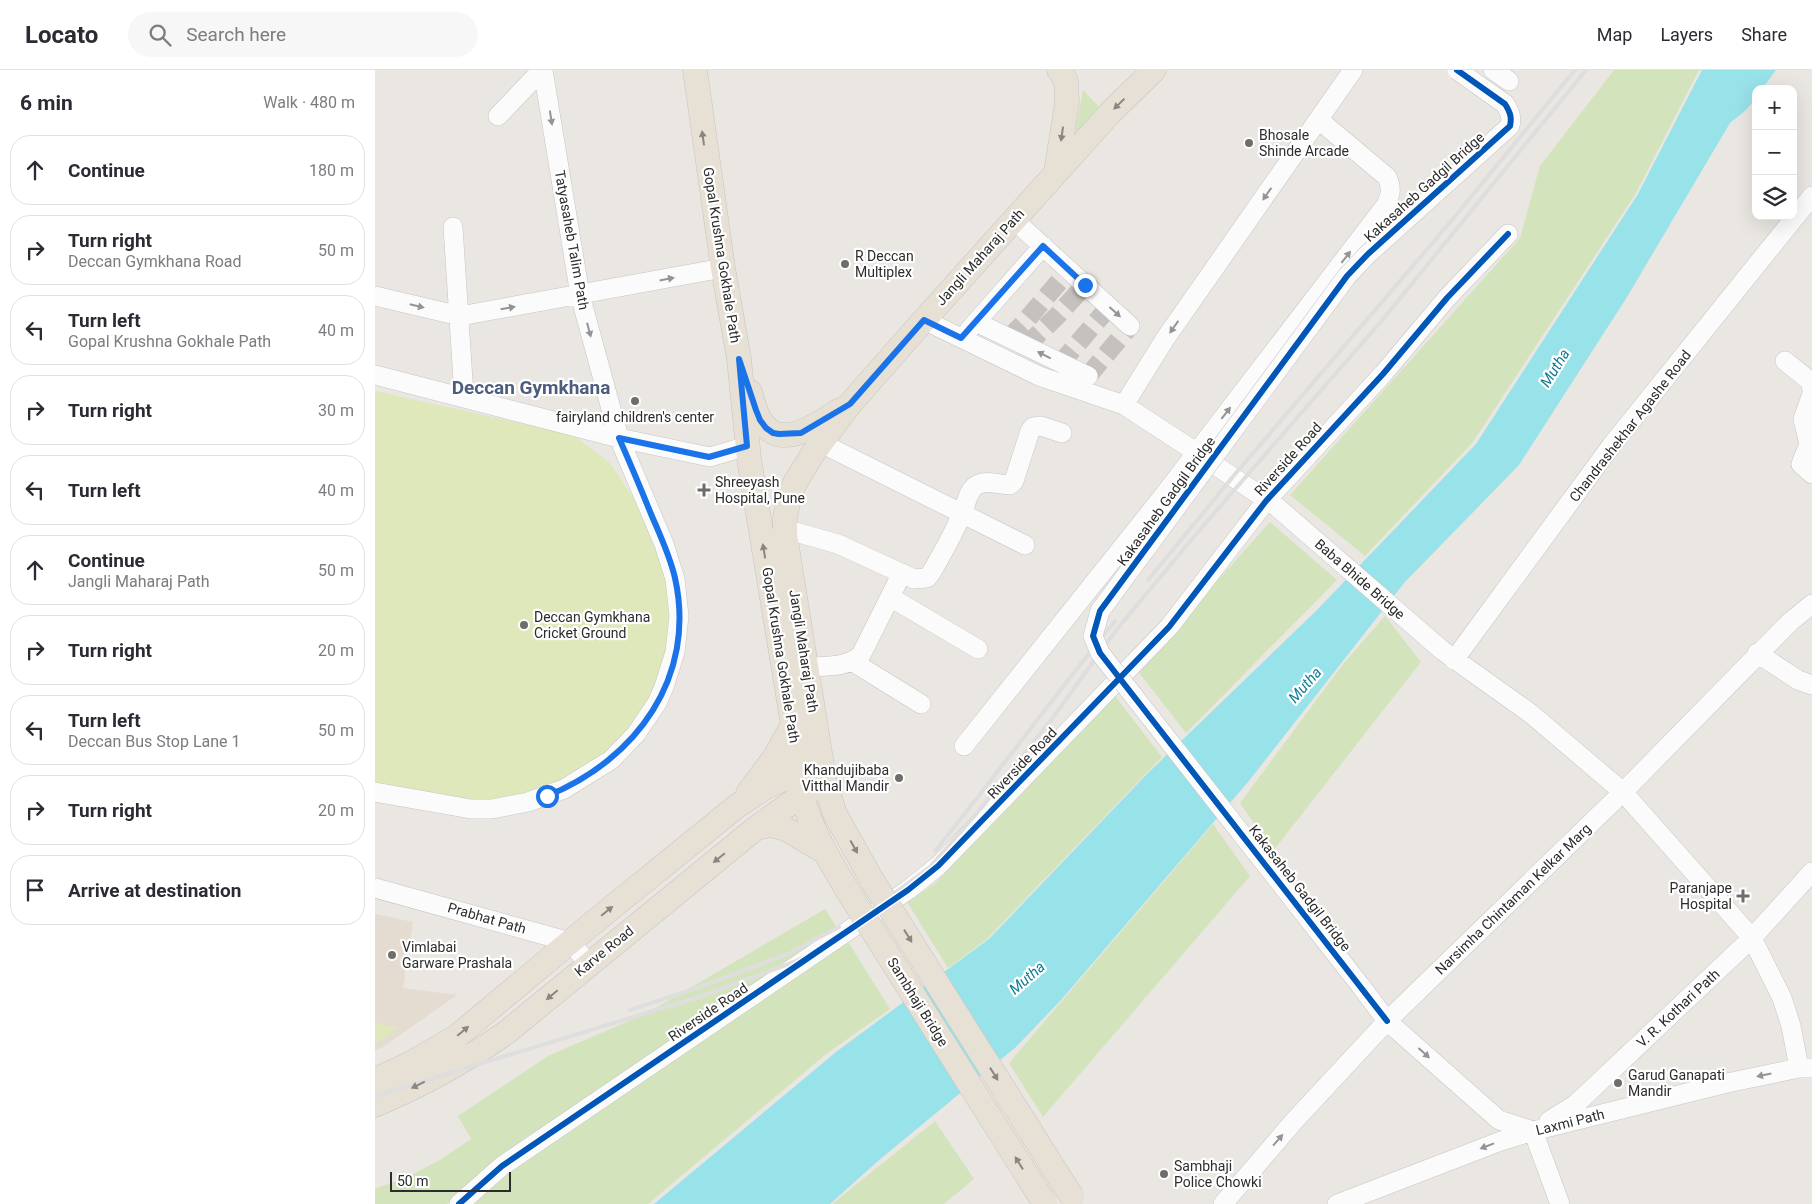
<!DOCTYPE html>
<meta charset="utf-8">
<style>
body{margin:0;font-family:Roboto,sans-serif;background:#f7f7f7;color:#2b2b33}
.controls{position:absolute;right:15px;top:15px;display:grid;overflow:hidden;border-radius:10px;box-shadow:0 5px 20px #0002}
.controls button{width:45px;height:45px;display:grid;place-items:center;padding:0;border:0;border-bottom:1px solid #e1e1e2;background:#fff;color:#2b2b33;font:25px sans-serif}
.scale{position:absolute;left:15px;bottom:12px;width:121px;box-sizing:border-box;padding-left:5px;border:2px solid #2c2c2c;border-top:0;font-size:14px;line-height:18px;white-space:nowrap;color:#2c2c2c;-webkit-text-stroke:4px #fff;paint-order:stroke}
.stop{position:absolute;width:15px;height:15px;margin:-11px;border:4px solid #1a73e8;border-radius:50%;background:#fff}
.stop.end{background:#1a73e8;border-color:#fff;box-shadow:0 1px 5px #0008}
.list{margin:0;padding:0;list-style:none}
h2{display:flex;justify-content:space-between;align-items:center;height:65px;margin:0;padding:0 20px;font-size:21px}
h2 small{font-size:16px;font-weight:400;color:#7c7c81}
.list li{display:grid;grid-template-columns:32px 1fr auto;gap:15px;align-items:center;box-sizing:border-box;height:70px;margin:0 10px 10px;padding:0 10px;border:1px solid #e1e1e2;border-radius:20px}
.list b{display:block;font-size:19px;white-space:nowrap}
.list p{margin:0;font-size:16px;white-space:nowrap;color:#7c7c81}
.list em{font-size:16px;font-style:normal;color:#7c7c81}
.icon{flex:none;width:28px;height:28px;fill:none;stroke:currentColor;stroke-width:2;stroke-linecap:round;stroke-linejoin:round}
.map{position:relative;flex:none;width:1437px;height:1134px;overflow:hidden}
header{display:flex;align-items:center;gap:30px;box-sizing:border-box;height:70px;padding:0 25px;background:#fff;border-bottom:1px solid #e1e1e2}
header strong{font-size:24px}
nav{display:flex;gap:28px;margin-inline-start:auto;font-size:18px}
.search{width:350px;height:45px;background:#f7f7f7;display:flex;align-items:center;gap:12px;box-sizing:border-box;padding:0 18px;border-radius:28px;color:#7c7c81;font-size:19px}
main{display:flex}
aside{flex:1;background:#fff}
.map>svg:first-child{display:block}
.education{fill:#e4dbd1}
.green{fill:#d3e4bc}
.pitch{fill:#dee8ba}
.water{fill:#98e2ea}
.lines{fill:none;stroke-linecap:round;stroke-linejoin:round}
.minor-tunnel{stroke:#c4c1be;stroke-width:19;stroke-dasharray:19 9;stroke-linecap:butt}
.minor-casing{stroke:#c6c5c5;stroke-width:20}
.major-casing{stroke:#c6c4c2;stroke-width:25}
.minor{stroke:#fcfbfb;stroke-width:19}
.major{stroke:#e7e0d5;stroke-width:24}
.rail{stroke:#dededf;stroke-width:4}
.minor-bridge-casing{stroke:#c6c5c5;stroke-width:20;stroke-linecap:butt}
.major-bridge-casing{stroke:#c6c4c2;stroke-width:25;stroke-linecap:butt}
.minor-bridge{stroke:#fcfbfb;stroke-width:19}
.major-bridge{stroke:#e7e0d5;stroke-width:24}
.cycleway-casing{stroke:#fff;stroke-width:9}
.cycleway{stroke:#0057b8;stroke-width:6}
.oneway{fill:#8a8680}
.oneway2{fill:#949494}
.route{stroke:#1a73e8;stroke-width:6}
.poi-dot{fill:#6e6d6c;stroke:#fff;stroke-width:2}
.labels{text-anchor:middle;stroke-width:4.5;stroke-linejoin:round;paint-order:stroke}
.poi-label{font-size:14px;fill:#2c2c2c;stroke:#fff;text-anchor:start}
.street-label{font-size:14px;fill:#2c2c2c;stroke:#fff}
.water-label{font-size:15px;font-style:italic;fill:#107d95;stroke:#fff}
.district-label{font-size:19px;font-weight:bold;fill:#4d5d7d;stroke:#fff}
</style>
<header>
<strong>Locato</strong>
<div class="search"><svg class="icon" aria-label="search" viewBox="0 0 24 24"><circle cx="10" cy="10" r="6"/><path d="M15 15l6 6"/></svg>Search here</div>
<nav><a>Map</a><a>Layers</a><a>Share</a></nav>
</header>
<main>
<aside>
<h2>6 min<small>Walk · 480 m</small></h2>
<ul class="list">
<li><svg class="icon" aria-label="ahead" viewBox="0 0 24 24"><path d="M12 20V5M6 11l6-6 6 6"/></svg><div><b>Continue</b></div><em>180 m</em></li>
<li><svg class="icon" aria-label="right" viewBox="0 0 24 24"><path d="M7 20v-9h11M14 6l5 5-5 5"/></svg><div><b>Turn right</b><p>Deccan Gymkhana Road</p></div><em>50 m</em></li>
<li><svg class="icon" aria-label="left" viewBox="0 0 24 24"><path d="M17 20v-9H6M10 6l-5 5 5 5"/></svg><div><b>Turn left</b><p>Gopal Krushna Gokhale Path</p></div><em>40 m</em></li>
<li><svg class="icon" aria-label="right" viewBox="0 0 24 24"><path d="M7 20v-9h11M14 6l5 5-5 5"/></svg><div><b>Turn right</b></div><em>30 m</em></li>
<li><svg class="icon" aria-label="left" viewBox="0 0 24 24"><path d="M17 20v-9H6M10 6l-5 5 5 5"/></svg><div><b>Turn left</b></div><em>40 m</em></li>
<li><svg class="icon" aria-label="ahead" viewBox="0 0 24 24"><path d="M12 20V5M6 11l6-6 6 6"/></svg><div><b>Continue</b><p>Jangli Maharaj Path</p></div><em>50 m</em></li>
<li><svg class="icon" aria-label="right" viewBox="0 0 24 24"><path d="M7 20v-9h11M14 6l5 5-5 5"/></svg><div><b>Turn right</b></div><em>20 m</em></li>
<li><svg class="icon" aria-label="left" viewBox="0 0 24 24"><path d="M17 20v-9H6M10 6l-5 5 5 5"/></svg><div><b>Turn left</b><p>Deccan Bus Stop Lane 1</p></div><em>50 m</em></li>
<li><svg class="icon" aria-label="right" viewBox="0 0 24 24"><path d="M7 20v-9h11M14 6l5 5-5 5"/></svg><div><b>Turn right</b></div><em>20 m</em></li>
<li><svg class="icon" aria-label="arrive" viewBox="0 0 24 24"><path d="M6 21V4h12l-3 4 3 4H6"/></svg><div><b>Arrive at destination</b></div></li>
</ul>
</aside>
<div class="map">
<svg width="1437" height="1134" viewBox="0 0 1437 1134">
<rect width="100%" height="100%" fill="#eae6e2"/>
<path class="education" d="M0,844l38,8 -10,66 54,7 -73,51 -9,5z"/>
<path class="green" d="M1239,0h85l-63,123 -163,249 -108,114 -75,-61 230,-257 20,-72z
M708,20l18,19 -26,24z
M895,452l67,58 -151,153 -49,-63z
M1010,546l36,46 -148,189 -33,-48 104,-140z
M740,626l47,61 -174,181 -40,30 -41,-66 27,-18z
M838,754l37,52 -207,241 -34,-54z
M450,839l17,26 -316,202 -79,67h-72v-15l36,-14 29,-15 31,-21 -13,-23 90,-60 99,-43z
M470,867l45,72 -64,45 -178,150h-173l14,-17 151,-109z
M560,1051l39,58 -30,25h-112z"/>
<path class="pitch" d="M0,321l198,44 37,28 34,51 23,48 4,89 -37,81 -71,54 -71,19 -117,-22z
M0,953l24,5 -24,16z"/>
<path class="water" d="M1327,0h74l-14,19h-6c0,16 -14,24 -26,34l-103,174 -108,168 -115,118 -156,199 -187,218 -45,47 -138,114 -48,43h-176l182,-152 154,-114 156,-163 172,-166 158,-165 162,-250z"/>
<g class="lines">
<path class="minor-tunnel" d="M634,268l14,-14 46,-54
M651,276l31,-30 28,-31
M685,294l49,-57
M713,306l42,-50"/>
<defs>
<path id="minor" d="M1118,0l16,11
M123,46l44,-46
M639,150l116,106
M78,157l11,169
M0,226l85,20 263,-48
M549,250l115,56 85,29 72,47 81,55 166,144 87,62 93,79 129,146 30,60 9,28 8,42
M601,252l112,54
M594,260l74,-84
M1410,291l25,20 2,9
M0,305l244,63 91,19 37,-11
M1437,324l-9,25 6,25 -8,20 11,10
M749,335l41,-66 188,-269
M446,373l204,102
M410,459l53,15 76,35 13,-1 4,-5c13,-22 25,-43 34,-67 2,-7 5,-19 14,-22 9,-4 21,1 31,1l4,-4 16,-50 3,-4 8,-1 21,7
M515,527l88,52
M1382,583l41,27 14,5
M1079,590l157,-214 201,-250
M478,592l68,42
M432,597c20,-1 38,1 54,-12l41,-82
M589,676l200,-251 222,-290c5,-11 6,-17 1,-28l-68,-57
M0,722l96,17h21l36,-7 36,-13 47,-29 25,-26 21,-31 7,-16 11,-35 4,-36 -4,-37 -11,-35 -45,-106 -39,-143 -37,-225
M0,818l195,54 19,22
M985,915l27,36 112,99 34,11
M1174,1051l27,-17 176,-166 60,-66
M1158,1061l27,73
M84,1134l43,-38 406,-276 30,-24 231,-239 97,-126 117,-127 64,-76 61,-64
M848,1134l72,-84 92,-99 236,-229 167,-170 22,-18
M962,1134l164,-63 32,-10 194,-48 72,-15h12"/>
<path id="major" d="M320,0l28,198 16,91 10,100 46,278c1,11 1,23 2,35 6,45 29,83 52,121
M681,102l11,-69 -1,-22 -7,-11
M375,322c3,9 5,21 11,29 20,31 57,3 79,-11
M373,723l27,-36 18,-33
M381,758l15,-3 15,4 37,22
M497,810l-37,-66 -10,-30 -40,-249v-18l5,-23 6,-13 18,-29 36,-48 74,-84 186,-207 44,-43
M0,1010l36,-17 45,-26 132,-110 149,-121 29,-19 46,-21
M0,1035c47,-20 91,-44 132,-73l249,-204 46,-33 12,-6"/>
</defs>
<use href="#minor" class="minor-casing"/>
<use href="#major" class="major-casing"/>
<use href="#minor" class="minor"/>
<use href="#major" class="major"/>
<path class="rail" d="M773,510l88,-107 216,-253 123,-150
M560,781c61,-75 118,-154 180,-230
M255,940l70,-23 90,-34 49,-26
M0,1026l327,-100 92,-34 22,-11 114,-84 53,-61 71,-90 63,-87 86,-103 181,-208 202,-248"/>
<defs>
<path id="minor-bridge" d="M985,915l-260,-332 -7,-17 7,-25 247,-335 21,-22 142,-128c2,-9 0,-14 -5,-22l-48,-34"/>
<path id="major-bridge" d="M497,810l200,317
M474,823l196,311"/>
</defs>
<use href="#minor-bridge" class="minor-bridge-casing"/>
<use href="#major-bridge" class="major-bridge-casing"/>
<use href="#minor-bridge" class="minor-bridge"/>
<use href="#major-bridge" class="major-bridge"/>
<defs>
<path id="cycleway" d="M1012,951l-287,-368 -7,-17 7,-25 247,-335 21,-22 142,-128c2,-9 0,-14 -5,-22l-48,-34
M84,1134l43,-38 406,-276 30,-24 231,-239 97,-126 117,-127 64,-76 61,-64"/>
</defs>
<use href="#cycleway" class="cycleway-casing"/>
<use href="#cycleway" class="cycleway"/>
</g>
<defs><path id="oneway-solid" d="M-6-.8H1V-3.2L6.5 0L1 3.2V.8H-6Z" transform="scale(1.25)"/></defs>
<g class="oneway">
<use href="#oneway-solid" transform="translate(744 34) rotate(136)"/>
<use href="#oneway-solid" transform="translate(687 64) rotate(98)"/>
<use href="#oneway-solid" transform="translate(328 68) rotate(-98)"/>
<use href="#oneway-solid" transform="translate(389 481) rotate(-99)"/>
<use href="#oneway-solid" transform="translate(479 777) rotate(61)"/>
<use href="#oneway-solid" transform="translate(344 788) rotate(141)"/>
<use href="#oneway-solid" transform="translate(232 841) rotate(-39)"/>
<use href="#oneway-solid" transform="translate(533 866) rotate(58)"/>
<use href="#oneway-solid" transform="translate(177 925) rotate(140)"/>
<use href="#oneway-solid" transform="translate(88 961) rotate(-40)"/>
<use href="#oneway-solid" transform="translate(619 1004) rotate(58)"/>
<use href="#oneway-solid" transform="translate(43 1015) rotate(154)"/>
<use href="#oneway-solid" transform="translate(644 1093) rotate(-122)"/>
</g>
<g class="oneway2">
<use href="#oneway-solid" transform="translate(176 48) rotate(81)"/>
<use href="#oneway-solid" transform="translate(892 124) rotate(125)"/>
<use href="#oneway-solid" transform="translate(971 187) rotate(-52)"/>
<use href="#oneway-solid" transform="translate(292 209) rotate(-11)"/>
<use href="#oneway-solid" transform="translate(42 236) rotate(13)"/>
<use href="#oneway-solid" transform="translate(133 238) rotate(-10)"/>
<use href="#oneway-solid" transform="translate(740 242) rotate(42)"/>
<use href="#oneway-solid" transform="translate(799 257) rotate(125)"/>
<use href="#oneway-solid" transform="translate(214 260) rotate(75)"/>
<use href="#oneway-solid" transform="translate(669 285) rotate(-153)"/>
<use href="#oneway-solid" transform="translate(851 343) rotate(-52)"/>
<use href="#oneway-solid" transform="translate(1049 983) rotate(42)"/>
<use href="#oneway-solid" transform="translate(1389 1005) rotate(168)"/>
<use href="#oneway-solid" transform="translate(903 1070) rotate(-49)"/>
<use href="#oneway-solid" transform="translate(1112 1076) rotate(159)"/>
</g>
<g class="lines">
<path class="route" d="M172,726c89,-36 150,-119 128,-218 -5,-22 -15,-43 -24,-64 -10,-25 -21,-51 -32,-76l90,19 38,-11 -8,-87 17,51 4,10 6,8 7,5 6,1 22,-1 49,-29 74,-84 37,18 82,-92 42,39"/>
</g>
<g class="poi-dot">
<circle cx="874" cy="73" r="5"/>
<circle cx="470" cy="194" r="5"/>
<circle cx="260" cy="331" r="5"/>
<path d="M326.5 412.5h5v5h5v5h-5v5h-5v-5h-5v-5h5z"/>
<circle cx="149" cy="555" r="5"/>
<circle cx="524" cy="708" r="5"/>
<path d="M1365.5 818.5h5v5h5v5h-5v5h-5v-5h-5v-5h5z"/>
<circle cx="17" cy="885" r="5"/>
<circle cx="1243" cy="1013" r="5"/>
<circle cx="789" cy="1104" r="5"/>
</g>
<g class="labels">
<g class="poi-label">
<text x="884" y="70">Bhosale<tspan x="884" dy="16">Shinde Arcade</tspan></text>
<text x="480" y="191">R Deccan<tspan x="480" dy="16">Multiplex</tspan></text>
<text x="260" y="352" text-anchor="middle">fairyland children's center</text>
<text x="340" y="417">Shreeyash<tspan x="340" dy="16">Hospital, Pune</tspan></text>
<text x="159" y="552">Deccan Gymkhana<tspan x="159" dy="16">Cricket Ground</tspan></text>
<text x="514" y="705" text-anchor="end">Khandujibaba<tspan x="514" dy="16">Vitthal Mandir</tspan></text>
<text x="1357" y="823" text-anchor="end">Paranjape<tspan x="1357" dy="16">Hospital</tspan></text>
<text x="27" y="882">Vimlabai<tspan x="27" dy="16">Garware Prashala</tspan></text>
<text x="1253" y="1010">Garud Ganapati<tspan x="1253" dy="16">Mandir</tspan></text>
<text x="799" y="1101">Sambhaji<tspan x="799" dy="16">Police Chowki</tspan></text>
</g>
<g class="street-label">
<text transform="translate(1049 117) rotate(-42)" y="5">Kakasaheb Gadgil Bridge</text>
<text transform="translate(197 170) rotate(80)" y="5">Tatyasaheb Talim Path</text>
<text transform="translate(347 185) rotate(81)" y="5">Gopal Krushna Gokhale Path</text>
<text transform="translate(605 187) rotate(-48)" y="5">Jangli Maharaj Path</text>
<text transform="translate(1255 356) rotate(-52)" y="5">Chandrashekhar Agashe Road</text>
<text transform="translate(913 389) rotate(-48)" y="5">Riverside Road</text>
<text transform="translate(791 431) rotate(-54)" y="5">Kakasaheb Gadgil Bridge</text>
<text transform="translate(985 509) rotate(41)" y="5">Baba Bhide Bridge</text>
<text transform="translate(429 581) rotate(81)" y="5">Jangli Maharaj Path</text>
<text transform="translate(406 585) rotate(81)" y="5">Gopal Krushna Gokhale Path</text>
<text transform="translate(647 693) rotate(-46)" y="5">Riverside Road</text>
<text transform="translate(925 818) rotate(52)" y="5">Kakasaheb Gadgil Bridge</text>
<text transform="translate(1138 829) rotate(-44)" y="5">Narsimha Chintaman Kelkar Marg</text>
<text transform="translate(112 848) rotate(16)" y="5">Prabhat Path</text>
<text transform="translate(229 881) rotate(-39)" y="5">Karve Road</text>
<text transform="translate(543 932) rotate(58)" y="5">Sambhaji Bridge</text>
<text transform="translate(1303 938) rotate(-43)" y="5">V. R. Kothari Path</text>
<text transform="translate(333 942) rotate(-34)" y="5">Riverside Road</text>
<text transform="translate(1195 1052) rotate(-14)" y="5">Laxmi Path</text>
</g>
<g class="water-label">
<text transform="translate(1180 298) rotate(-58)" y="5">Mutha</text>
<text transform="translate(930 615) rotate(-49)" y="5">Mutha</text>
<text transform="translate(652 908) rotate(-41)" y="5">Mutha</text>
</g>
<g class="district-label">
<text x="156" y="324">Deccan Gymkhana</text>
</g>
</g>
</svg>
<div class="controls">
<button>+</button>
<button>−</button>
<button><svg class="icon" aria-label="layers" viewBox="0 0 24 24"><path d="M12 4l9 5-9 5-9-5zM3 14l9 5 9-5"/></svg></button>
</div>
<div class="scale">50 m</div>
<div class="stop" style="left:172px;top:726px"></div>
<div class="stop end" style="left:710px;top:215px"></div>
</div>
</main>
